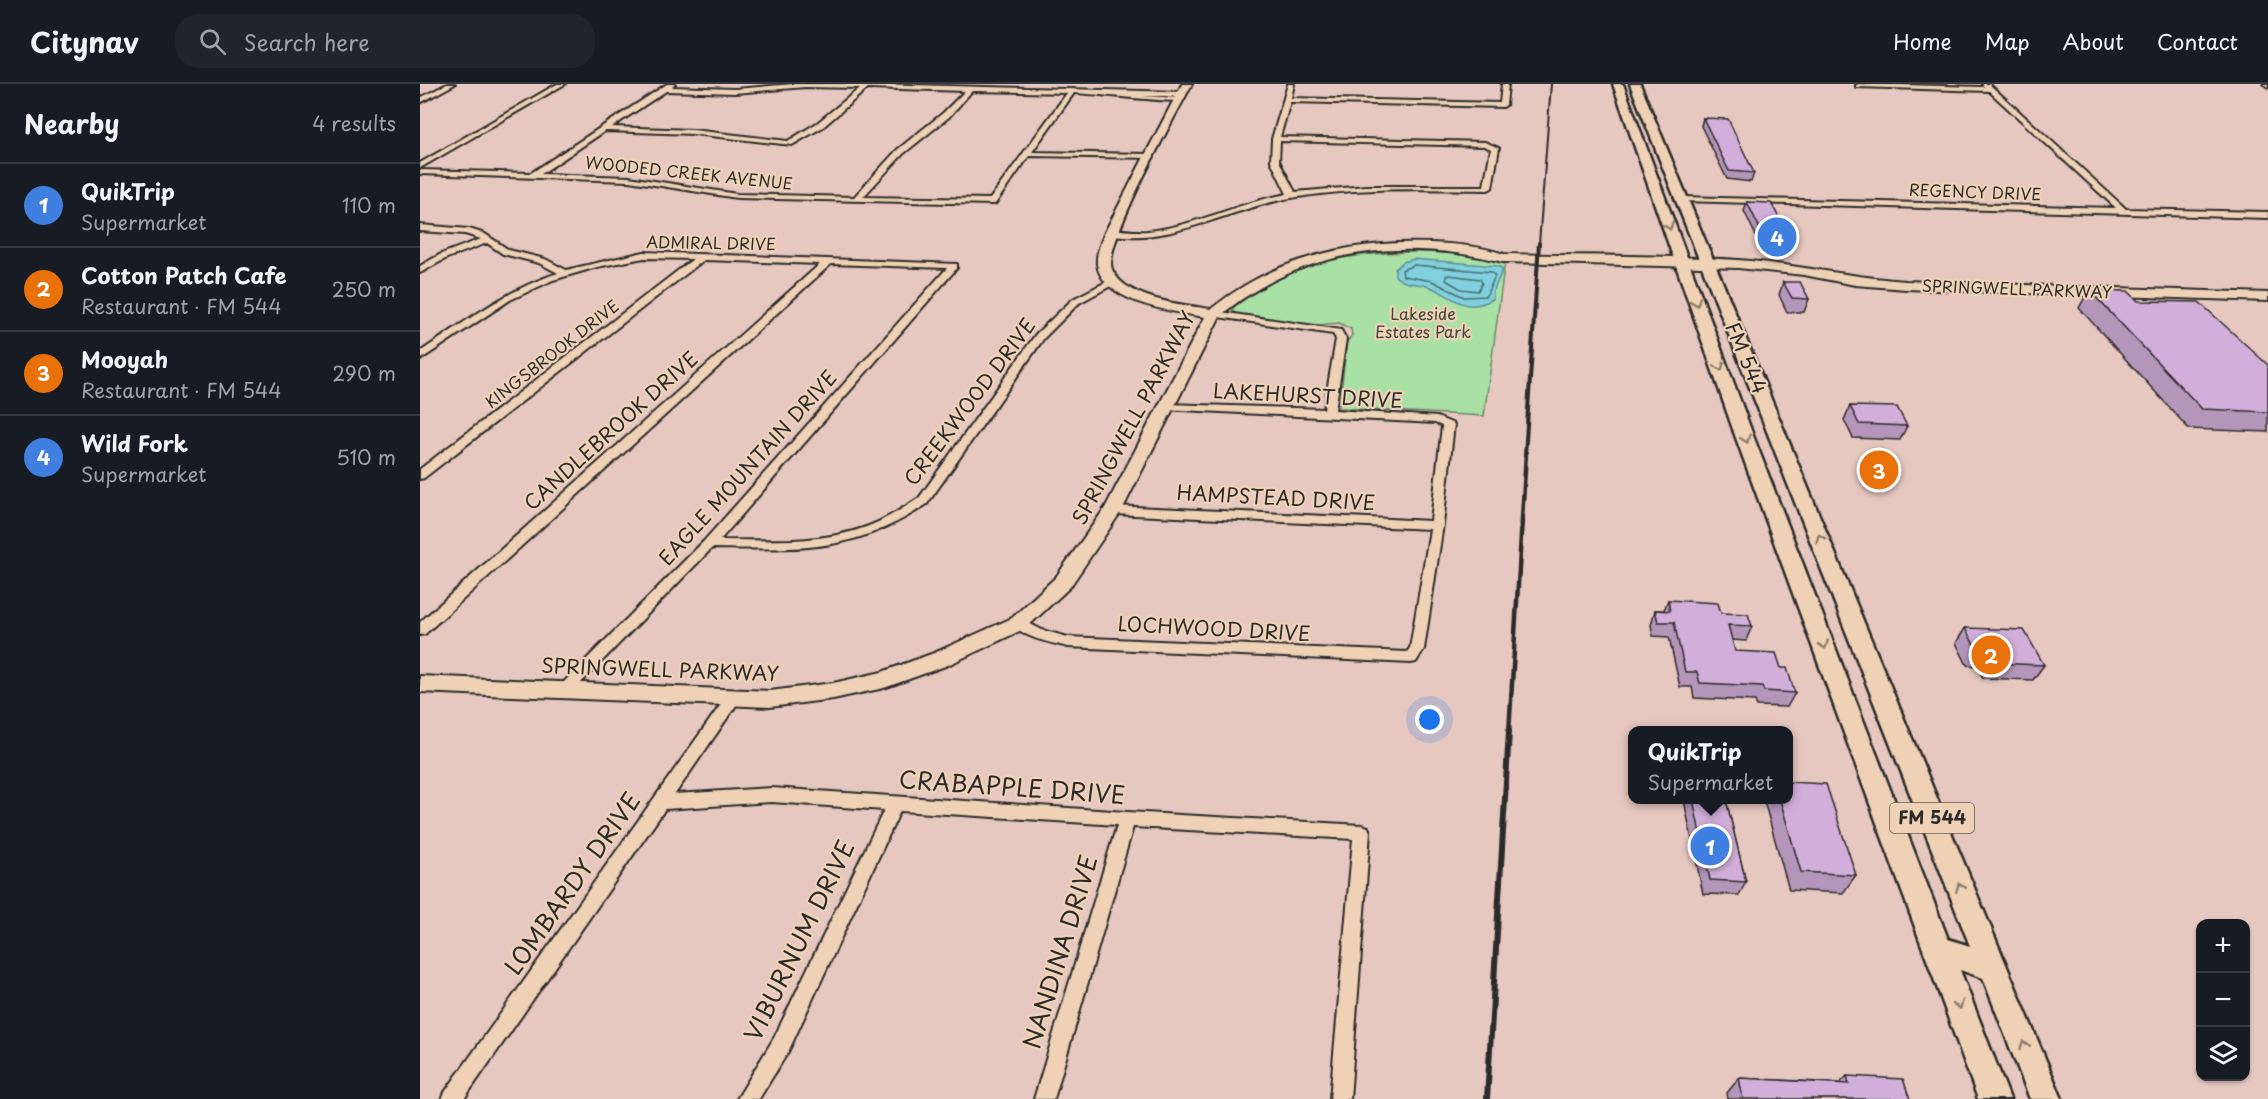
<!DOCTYPE html>
<meta charset="utf-8">
<style>
body{margin:0;font-family:"Playpen Sans",sans-serif;background:#20242c;color:#f1f3f6}
.controls{position:absolute;right:18px;bottom:18px;display:grid;overflow:hidden;border-radius:12px;box-shadow:0 2px 4px #0004}
.controls button{width:54px;height:54px;display:grid;place-items:center;padding:0;border:0;border-bottom:2px solid #363941;background:#171b24;color:#f1f3f6;font:30px sans-serif}
.you{position:absolute;left:1010px;top:636px;width:21px;height:21px;margin:-15px;border:4px solid #fff;border-radius:50%;background:#1a73e8;box-shadow:0 0 0 9px #1a73e833}
.badge{display:grid;place-items:center;width:39px;height:39px;border-radius:50%;background:#db2777;color:#fff;font-size:20px;font-weight:700}
.pin{position:absolute;translate:-50% -50%;border:3px solid #fff;box-shadow:0 2px 6px #0006}
.popup{position:absolute;left:1208px;top:642px;width:165px;height:78px;box-sizing:border-box;display:grid;place-content:center;border-radius:12px;background:#171b24;filter:drop-shadow(0 2px 4px #0005);font-size:20px;white-space:nowrap;color:#9ea1a6}
.popup b{font-size:22px;color:#f1f3f6}
.popup::after{content:'';position:absolute;left:50%;top:100%;margin-left:-12px;border:12px solid transparent;border-top-color:#171b24}
.list{margin:0;padding:0;list-style:none}
h2{display:flex;justify-content:space-between;align-items:center;height:78px;margin:0;padding:0 24px;font-size:26px}
h2 small{font-size:20px;font-weight:400;color:#9ea1a6}
.list li{display:grid;grid-template-columns:39px 1fr auto;gap:18px;align-items:center;box-sizing:border-box;height:84px;padding:0 24px;border-top:2px solid #363941}
.list b{display:block;font-size:22px;white-space:nowrap}
.list p{margin:0;font-size:20px;white-space:nowrap;color:#9ea1a6}
.list em{font-size:20px;font-style:normal;color:#9ea1a6}
.icon{flex:none;width:33px;height:33px;fill:none;stroke:currentColor;stroke-width:2;stroke-linecap:round;stroke-linejoin:round}
.map{position:relative;flex:none;width:1848px;height:1015px;overflow:hidden}
header{display:flex;align-items:center;gap:36px;box-sizing:border-box;height:84px;padding:0 30px;background:#171b24;border-bottom:2px solid #363941}
header strong{font-size:28px}
nav{display:flex;gap:33px;margin-inline-start:auto;font-size:21px}
.search{width:420px;height:54px;background:#20242c;display:flex;align-items:center;gap:15px;box-sizing:border-box;padding:0 21px;border-radius:24px;color:#9ea1a6;font-size:22px}
main{display:flex}
aside{flex:1;background:#171b24}
.map>svg:first-child{display:block}
.green{fill:#a9e1a5;stroke:#6a8668;stroke-width:1.5}
.water{fill:#80d0dd;stroke:#5e8e96;stroke-width:1.5}
.lines{fill:none;stroke-linecap:round;stroke-linejoin:round}
.shore{stroke:#4d6d72;stroke-width:1.5}
.street-casing{stroke:#2b2b2b;stroke-width:4}
.secondary-casing{stroke:#2b2b2b;stroke-width:4}
.primary-casing{stroke:#2b2b2b;stroke-width:5}
.street{fill:#efd2b5;fill-rule:evenodd}
.secondary{fill:#efd2b5;fill-rule:evenodd}
.primary{fill:#efd2b5;fill-rule:evenodd}
.rail-far3{stroke:#2b2b2b;stroke-width:2}
.rail-far2{stroke:#2b2b2b;stroke-width:4}
.rail-far1{stroke:#2b2b2b;stroke-width:4.5}
.rail{stroke:#2b2b2b;stroke-width:6}
.wall{fill:#b596bb;stroke:#2b2b2b;stroke-width:1.5}
.building{fill:#d2afda;stroke:#2b2b2b;stroke-width:1.5}
.oneway{stroke:#8d7e70}
.labels{text-anchor:middle;stroke-width:4.5;stroke-linejoin:round;paint-order:stroke}
.far-street-label{font-size:16px;fill:#2b2b2b;stroke:#efd2b5}
.far-park-label{font-size:16px;fill:#3e463d;stroke:#efd2b5}
.shield{fill:#efd2b5;stroke:#665d54;stroke-width:1.5}
.shield-label{font-size:18px;font-weight:bold;fill:#2b2b2b}
.street-label{font-size:20px;fill:#2b2b2b;stroke:#efd2b5}
.near-street-label{font-size:24px;fill:#2b2b2b;stroke:#efd2b5}
</style>
<header>
<strong>Citynav</strong>
<div class="search"><svg class="icon" aria-label="search" viewBox="0 0 24 24"><circle cx="10" cy="10" r="6"/><path d="M15 15l6 6"/></svg>Search here</div>
<nav><a>Home</a><a>Map</a><a>About</a><a>Contact</a></nav>
</header>
<main>
<aside>
<h2>Nearby<small>4 results</small></h2>
<ul class="list">
<li><span class="badge" style="background:#3f7fe0">1</span><div><b>QuikTrip</b><p>Supermarket</p></div><em>110 m</em></li>
<li><span class="badge" style="background:#e8710a">2</span><div><b>Cotton Patch Cafe</b><p>Restaurant · FM 544</p></div><em>250 m</em></li>
<li><span class="badge" style="background:#e8710a">3</span><div><b>Mooyah</b><p>Restaurant · FM 544</p></div><em>290 m</em></li>
<li><span class="badge" style="background:#3f7fe0">4</span><div><b>Wild Fork</b><p>Supermarket</p></div><em>510 m</em></li>
</ul>
</aside>
<div class="map">
<svg width="1848" height="1015" viewBox="0 0 1848 1015">
<rect width="100%" height="100%" fill="#e6c8c0"/>
<filter id="ink" filterUnits="userSpaceOnUse"><feTurbulence type="fractalNoise" baseFrequency=".0167" numOctaves="2"/><feDisplacementMap in="SourceGraphic" scale="12" xChannelSelector="R" yChannelSelector="G"/><feConvolveMatrix kernelMatrix="1 2 1 2 8 2 1 2 1" color-interpolation-filters="sRGB"/></filter>
<g filter="url(#ink)">
<path class="green" d="M1003,168l26,1 56,8 -21,155 -145,-8 8,-66 5,-7 -1,-6 -12,-6 -20,2 -33,-2 -46,-7 -5,-2 -3,-5c42,-47 132,-58 191,-57z"/>
<path class="water" d="M994,175l83,7 5,2v3l-9,21v7c-29,16 -39,-3 -63,-12 -13,-5 -25,-1 -35,-11v-7l8,-7z"/>
<g class="lines">
<path class="shore" d="M994,181l78,7 3,4 -9,20 -22,1 -32,-16 -29,-5 -1,-6z
M1029,191l31,4 2,4 -4,8 -17,-2 -15,-9v-4z"/>
<defs>
<path id="street" d="M27,0h8l-35,19v-5z
M137,0h8l-145,84v-5z
M247,0h8l-3,3 63,2 58,-5h79l309,8 3,2 -3,2h-40l40,2 -2,3c-35,-1 -70,-6 -105,-8l-42,59 118,2 4,2 -1,2 -124,-2 -34,48h-3l-255,-6 -108,-17 -209,-7v-4l111,3zM385,3l55,1 -43,35 -29,18 -95,-11 -81,-3 54,-36 69,2zM448,4l97,3 -22,22 -46,37 -43,47 -117,-3 -108,-17 -88,-3 64,-43 88,3 99,11 31,-18zM552,7l95,2 -77,106 -127,-2 40,-43 46,-37z
M868,0h6l-3,14 209,5 2,-19h6l-2,21 -3,2 -213,-5 -10,35 205,5 14,6 -7,40 -4,2c-66,-1 -132,-3 -197,8 -61,10 -120,48 -183,36v-4l3,-1c12,1 25,3 37,2 48,-5 92,-29 139,-37l-16,-33 1,-22zM860,57l204,5 7,3 -7,37h-118l-71,6 -16,-31z
M1439,0l125,3 -2,-3h7l137,125 142,3v6l-586,-17 -4,-2 4,-2 434,11 -127,-117 -133,-4v-2z
M1844,0h4v3z
M0,141l49,4 16,5 24,16 36,9 21,11 78,-18 313,12v4l-237,272c49,0 100,4 146,-13 19,-7 36,-18 53,-29l117,-164 37,-35 37,-19 8,2 -39,21 -35,35 -117,166c-74,50 -129,45 -215,44l-142,146h-10l-2,-4 2,-4 144,-145 243,-273 -116,-4 -406,370 -5,1v-13l400,-358 -116,-4 -280,218 -4,1v-10l273,-210 -49,-1 -47,9 -44,13 -43,20 -90,60v-8c45,-30 86,-62 138,-79l-19,-10 -36,-9 -16,-11 -40,15 -27,15v-7l21,-12 40,-15 -16,-5 -45,-3z
M794,227l127,19 5,9 -11,71 102,7 17,7 -11,101 -19,124 -8,13 -5,1 -343,-16c-18,-5 -44,-8 -56,-24l2,-4 5,-1 23,12 26,7 339,15 3,-4 20,-119 -317,-15 -6,-4 6,-4 318,15 11,-95 -7,-3 -273,-14v-4l4,-1 158,5 12,-70 -3,-5 -122,-18v-4z
M314,607l5,2 2,4 -2,4 -64,93 97,-6 355,24 235,13 6,2 2,5 -20,267h-20l23,-260 -220,-12 -79,272h-20l83,-274 -217,-14 -112,241 -29,47h-22l37,-61 110,-228 -112,-8 -107,7 -201,290h-22l3,-7 284,-399z"/>
<path id="secondary" d="M762,0h10c-15,29 -90,162 -80,185 12,30 71,36 99,40 63,-51 140,-69 220,-66 25,1 50,3 73,11 78,2 157,1 234,6 57,4 112,17 168,21l362,12v8l-362,-12 -51,-4 -51,-10 -66,-7 -235,-6c-100,-25 -202,-14 -283,54l-98,194 -52,77 -44,41 -78,37 -64,23 -51,11 -63,8 -350,-15v-16l350,15 63,-8 49,-11 52,-19 78,-35 44,-41 49,-69 100,-191c-30,-5 -103,-14 -108,-53 -1,-11 4,-22 8,-32z"/>
<path id="primary" d="M1193,0h10l131,354 194,501 22,7 -340,-862h10l422,1015h-32l-47,-121 -23,-8 50,129h-32l-242,-661z"/>
</defs>
<use href="#street" class="street-casing"/>
<use href="#secondary" class="secondary-casing"/>
<use href="#primary" class="primary-casing"/>
<use href="#street" class="street"/>
<use href="#secondary" class="secondary"/>
<use href="#primary" class="primary"/>
<path class="rail-far3" d="M1119,160l12,-160"/>
<path class="rail-far2" d="M1105,371l14,-212"/>
<path class="rail-far1" d="M1089,649l17,-280"/>
<path class="rail" d="M1067,1015l22,-368"/>
</g>
<path class="wall" d="M1283,34l51,55 -3,9 -24,-3 -26,-53z
M1327,118l41,32 -3,8h-26l-15,-31z
M1363,198l26,17 -5,13h-17l-8,-17z
M1669,206l49,11 130,64v67l-79,-3 -110,-121z
M1430,322l57,20 -7,14 -47,-2 -9,-18z
M1248,516l53,13 31,13 -6,15 -14,-1 3,11 46,17 14,25 -8,14 -30,-1 -2,-5 -61,-3 -2,-11h-12l-11,-50 -16,-1 -2,-11 4,-15h9z
M1545,544l79,37 -11,15 -50,-2 -6,-12 -10,-1 -11,-22z
M1264,716h42l20,82 -7,13 -36,-1z
M1345,716h23l68,75 -13,18 -54,-3 -25,-89z
M1427,992l63,23h-182l-1,-6 12,-15 101,5z"/>
<path class="building" d="M1283,34l25,1 26,54 -25,-2z
M1327,118l24,1 17,31 -26,-1z
M1363,198h17l9,17 -17,-1z
M1669,206l39,1 10,10 61,1 69,63v47l-66,-3z
M1430,322l47,1 10,19 -48,-2z
M1248,516l50,3 3,10 27,1 4,12 -24,-1 7,26 41,2 5,15h6l8,25 -31,-2 -2,-5 -62,-3 -3,-11h-12l-11,-50h-16l-3,-12 15,1z
M1545,544l59,2 20,35 -51,-2 -6,-12 -10,-1z
M1368,698l38,2 30,91 -55,-3 -21,-72h8z
M1273,716h33l20,82 -36,-2z
M1427,992l56,3 7,20h-167l-4,-21 110,6z"/>
<defs><path id="oneway-chevron" d="M-2-3.5L2.5 0L-2 3.5" fill="none" stroke-width="1.6" stroke-linecap="round" stroke-linejoin="round" transform="scale(1.5)"/></defs>
<g class="oneway">
<use href="#oneway-chevron" transform="translate(1249 142) rotate(70)"/>
<use href="#oneway-chevron" transform="translate(1276 218) rotate(70)"/>
<use href="#oneway-chevron" transform="translate(1300 283) rotate(69)"/>
<use href="#oneway-chevron" transform="translate(1326 355) rotate(70)"/>
<use href="#oneway-chevron" transform="translate(1400 454) rotate(-113)"/>
<use href="#oneway-chevron" transform="translate(1404 561) rotate(69)"/>
<use href="#oneway-chevron" transform="translate(1540 803) rotate(-112)"/>
<use href="#oneway-chevron" transform="translate(1539 921) rotate(70)"/>
<use href="#oneway-chevron" transform="translate(1604 961) rotate(-112)"/>
</g>
</g>
<g class="labels">
<g class="far-street-label">
<text transform="translate(269 89) rotate(6)" y="6">WOODED CREEK AVENUE</text>
<text transform="translate(1555 108) rotate(2)" y="6">REGENCY DRIVE</text>
<text transform="translate(291 159) rotate(1)" y="6">ADMIRAL DRIVE</text>
<text transform="translate(1597 205) rotate(2)" y="6">SPRINGWELL PARKWAY</text>
<text transform="translate(132 270) rotate(-38)" y="6">KINGSBROOK DRIVE</text>
</g>
<g class="far-park-label">
<text x="1003" y="236">Lakeside<tspan x="1003" dy="18">Estates Park</tspan></text>
</g>
<rect class="shield" x="1470" y="719" width="84" height="30" rx="4.5"/>
<g class="shield-label">
<text x="1512" y="740">FM 544</text>
</g>
<g class="street-label">
<text transform="translate(1326 274) rotate(67)" y="7">FM 544</text>
<text transform="translate(888 312) rotate(3)" y="7">LAKEHURST DRIVE</text>
<text transform="translate(550 318) rotate(-53)" y="7">CREEKWOOD DRIVE</text>
<text transform="translate(714 334) rotate(-62)" y="7">SPRINGWELL PARKWAY</text>
<text transform="translate(191 347) rotate(-42)" y="7">CANDLEBROOK DRIVE</text>
<text transform="translate(328 384) rotate(-48)" y="7">EAGLE MOUNTAIN DRIVE</text>
<text transform="translate(856 414) rotate(3)" y="7">HAMPSTEAD DRIVE</text>
<text transform="translate(794 545) rotate(3)" y="7">LOCHWOOD DRIVE</text>
<text transform="translate(240 586) rotate(2)" y="7">SPRINGWELL PARKWAY</text>
</g>
<g class="near-street-label">
<text transform="translate(592 704) rotate(4)" y="8">CRABAPPLE DRIVE</text>
<text transform="translate(153 800) rotate(-55)" y="8">LOMBARDY DRIVE</text>
<text transform="translate(380 857) rotate(-64)" y="8">VIBURNUM DRIVE</text>
<text transform="translate(641 868) rotate(-73)" y="8">NANDINA DRIVE</text>
</g>
</g>
</svg>
<div class="controls">
<button>+</button>
<button>−</button>
<button><svg class="icon" aria-label="layers" viewBox="0 0 24 24"><path d="M12 4l9 5-9 5-9-5zM3 14l9 5 9-5"/></svg></button>
</div>
<div class="you"></div>
<div class="pin badge" style="left:1290px;top:762px;background:#3f7fe0">1</div>
<div class="popup"><b>QuikTrip</b>Supermarket</div>
<div class="pin badge" style="left:1571px;top:571px;background:#e8710a">2</div>
<div class="pin badge" style="left:1459px;top:386px;background:#e8710a">3</div>
<div class="pin badge" style="left:1357px;top:153px;background:#3f7fe0">4</div>
</div>
</main>
